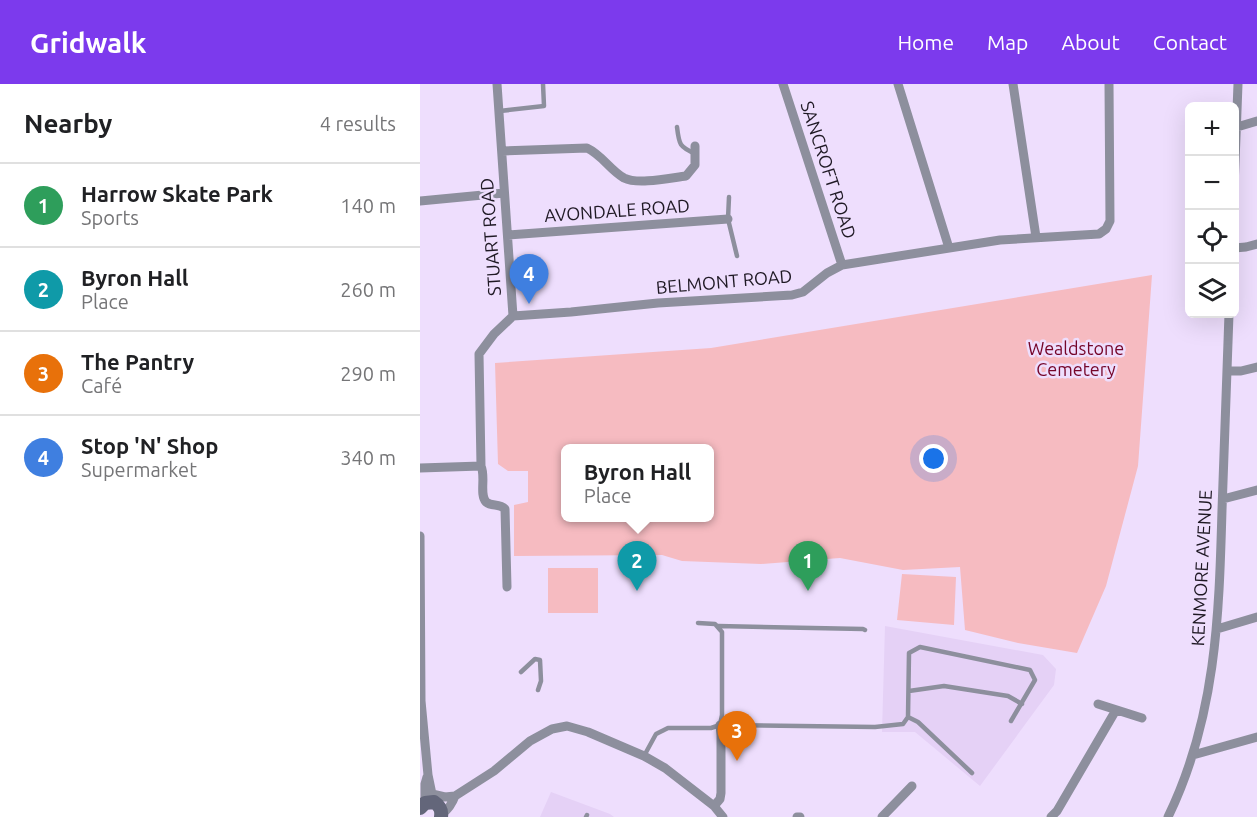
<!DOCTYPE html>
<meta charset="utf-8">
<style>
body{margin:0;font-family:Ubuntu,sans-serif;background:#f2f2f2;color:#202124}
.controls{position:absolute;right:18px;top:18px;display:grid;overflow:hidden;border-radius:9px;box-shadow:0 6px 24px #0002}
.controls button{width:54px;height:54px;display:grid;place-items:center;padding:0;border:0;border-bottom:2px solid #e0e0e0;background:#fff;color:#202124;font:30px sans-serif}
.you{position:absolute;left:514px;top:375px;width:21px;height:21px;margin:-15px;border:4px solid #fff;border-radius:50%;background:#1a73e8;box-shadow:0 0 0 9px #1a73e833}
.badge{display:grid;place-items:center;width:39px;height:39px;border-radius:50%;background:#7c3aed;color:#fff;font-size:20px;font-weight:700}
.pin{position:absolute;translate:-50% -50px;filter:drop-shadow(0 2px 3px #0008)}
.pin::after{content:'';position:absolute;top:32px;width:21px;height:18px;background:inherit;clip-path:polygon(0 0,100% 0,50% 100%)}
.popup{position:absolute;left:141px;top:360px;width:153px;height:78px;box-sizing:border-box;display:grid;place-content:center;border-radius:9px;background:#fff;filter:drop-shadow(0 2px 4px #0005);font-size:20px;white-space:nowrap;color:#757577}
.popup b{font-size:22px;color:#202124}
.popup::after{content:'';position:absolute;left:50%;top:100%;margin-left:-12px;border:12px solid transparent;border-top-color:#fff}
.list{margin:0;padding:0;list-style:none}
h2{display:flex;justify-content:space-between;align-items:center;height:78px;margin:0;padding:0 24px;font-size:26px}
h2 small{font-size:20px;font-weight:400;color:#757577}
.list li{display:grid;grid-template-columns:39px 1fr auto;gap:18px;align-items:center;box-sizing:border-box;height:84px;padding:0 24px;border-top:2px solid #e0e0e0}
.list b{display:block;font-size:22px;white-space:nowrap}
.list p{margin:0;font-size:20px;white-space:nowrap;color:#757577}
.list em{font-size:20px;font-style:normal;color:#757577}
.icon{flex:none;width:33px;height:33px;fill:none;stroke:currentColor;stroke-width:2;stroke-linecap:round;stroke-linejoin:round}
.map{position:relative;flex:none;width:837px;height:733px;overflow:hidden}
header{display:flex;align-items:center;gap:36px;box-sizing:border-box;height:84px;padding:0 30px;background:#7c3aed;color:#fff}
header strong{font-size:28px}
nav{display:flex;gap:33px;margin-inline-start:auto;font-size:21px}
main{display:flex}
aside{flex:1;background:#fff}
.map>svg:first-child{display:block}
.built{fill:#e5d1f6}
.green{fill:#f6bbc1;fill-rule:evenodd}
.lines{fill:none;stroke-linecap:round;stroke-linejoin:round}
.lane{stroke:#8d8f9d;stroke-width:4.5}
.street{stroke:#8d8f9d;stroke-width:9}
.secondary{stroke:#63667a;stroke-width:14}
.labels{text-anchor:middle;stroke-width:5;stroke-linejoin:round;paint-order:stroke}
.street-label{font-size:18px;fill:#1f1924;stroke:#eedefd}
.park-label{font-size:18px;fill:#750529;stroke:#eedefd}
</style>
<header>
<strong>Gridwalk</strong>
<nav><a>Home</a><a>Map</a><a>About</a><a>Contact</a></nav>
</header>
<main>
<aside>
<h2>Nearby<small>4 results</small></h2>
<ul class="list">
<li><span class="badge" style="background:#2e9e5b">1</span><div><b>Harrow Skate Park</b><p>Sports</p></div><em>140 m</em></li>
<li><span class="badge" style="background:#0f9aa8">2</span><div><b>Byron Hall</b><p>Place</p></div><em>260 m</em></li>
<li><span class="badge" style="background:#e8710a">3</span><div><b>The Pantry</b><p>Café</p></div><em>290 m</em></li>
<li><span class="badge" style="background:#3f7fe0">4</span><div><b>Stop 'N' Shop</b><p>Supermarket</p></div><em>340 m</em></li>
</ul>
</aside>
<div class="map">
<svg width="837" height="733" viewBox="0 0 837 733">
<rect width="100%" height="100%" fill="#eedefd"/>
<path class="built" d="M465,542l158,29 13,14 -2,16 -74,101 -65,-54h-33z
M131,708l59,22 4,3h-74z"/>
<path class="green" d="M732,191l-14,191 -32,120 -29,67 -59,-10 -53,-13 -5,-63 -57,3 -63,-12 -79,6 -79,-3 -20,-6 -148,1v-51l14,-3v-31h-20l-10,-7 -3,-101 216,-15zM145,364h144v70h-144z
M128,484h50v45h-50z
M482,490l54,3 -2,48 -57,-5z"/>
<g class="lines">
<path class="lane" d="M80,27l44,-5 -1,-22
M257,43c2,17 2,20 19,27
M309,113l-1,22 9,37
M278,539l17,1 7,8v83l-2,10
M298,542l145,3 2,1
M101,588l14,-13 5,1 1,21 -3,9
M489,607l35,-5 64,10 14,8
M488,633l10,5 54,51
M224,672l12,-22 12,-6h43l9,-3 155,2 28,-3 5,-7 1,-64 11,-6 110,23 5,10 -24,41
M166,733l1,-2"/>
<path class="street" d="M77,0l16,232
M363,0l59,181
M478,0l51,164
M593,0l23,153
M817,43l20,-6
M82,67l85,-3c15,7 23,22 37,30 14,7 46,0 62,-2l9,-11v-19
M814,104l4,-104
M0,117l84,-8
M88,151l220,-16
M814,164l12,-1 11,-3
M93,232l58,-4 87,-9 134,-8 11,-3 24,-19 15,-8 158,-25 99,-6 7,-5 4,-8 -1,-137
M807,287h14l16,-4
M0,384l61,-2
M803,415l34,-9
M0,452l1,165 7,74 5,24
M87,503l-2,-78c-6,-6 -13,-2 -19,-7 -7,-8 0,-25 -5,-36l-2,-112 15,-20 19,-18
M797,545l40,-12
M678,620l44,14
M773,671l64,-18
M12,710l13,3 10,-1 39,-25 36,-30 22,-12 15,-3 21,6 56,24 21,12 49,38 9,11
M5,719v-19l2,-7
M294,722l6,-7 1,-6v-58l-1,-10
M22,730c7,-5 10,-10 13,-18
M377,733h3
M462,733l30,-31
M631,733l6,-6 59,-101
M748,733c48,-99 51,-200 54,-307 2,-66 5,-131 7,-196"/>
<path class="secondary" d="M0,724l5,-5 9,-1c6,4 8,8 7,15"/>
</g>
<g class="labels">
<g class="street-label">
<text transform="translate(408 86) rotate(72)" y="6">SANCROFT ROAD</text>
<text transform="translate(197 127) rotate(-4)" y="6">AVONDALE ROAD</text>
<text transform="translate(71 153) rotate(-94)" y="6">STUART ROAD</text>
<text transform="translate(304 198) rotate(-5)" y="6">BELMONT ROAD</text>
<text transform="translate(782 484) rotate(-87)" y="6">KENMORE AVENUE</text>
</g>
<g class="park-label">
<text x="656" y="271">Wealdstone<tspan x="656" dy="21">Cemetery</tspan></text>
</g>
</g>
</svg>
<div class="controls">
<button>+</button>
<button>−</button>
<button><svg class="icon" aria-label="locate" viewBox="0 0 24 24"><circle cx="12" cy="12" r="6"/><path d="M12 2v4M12 18v4M2 12h4M18 12h4"/></svg></button>
<button><svg class="icon" aria-label="layers" viewBox="0 0 24 24"><path d="M12 4l9 5-9 5-9-5zM3 14l9 5 9-5"/></svg></button>
</div>
<div class="you"></div>
<div class="pin badge" style="left:388px;top:507px;background:#2e9e5b">1</div>
<div class="pin badge" style="left:217px;top:507px;background:#0f9aa8">2</div>
<div class="popup"><b>Byron Hall</b>Place</div>
<div class="pin badge" style="left:317px;top:677px;background:#e8710a">3</div>
<div class="pin badge" style="left:109px;top:220px;background:#3f7fe0">4</div>
</div>
</main>
